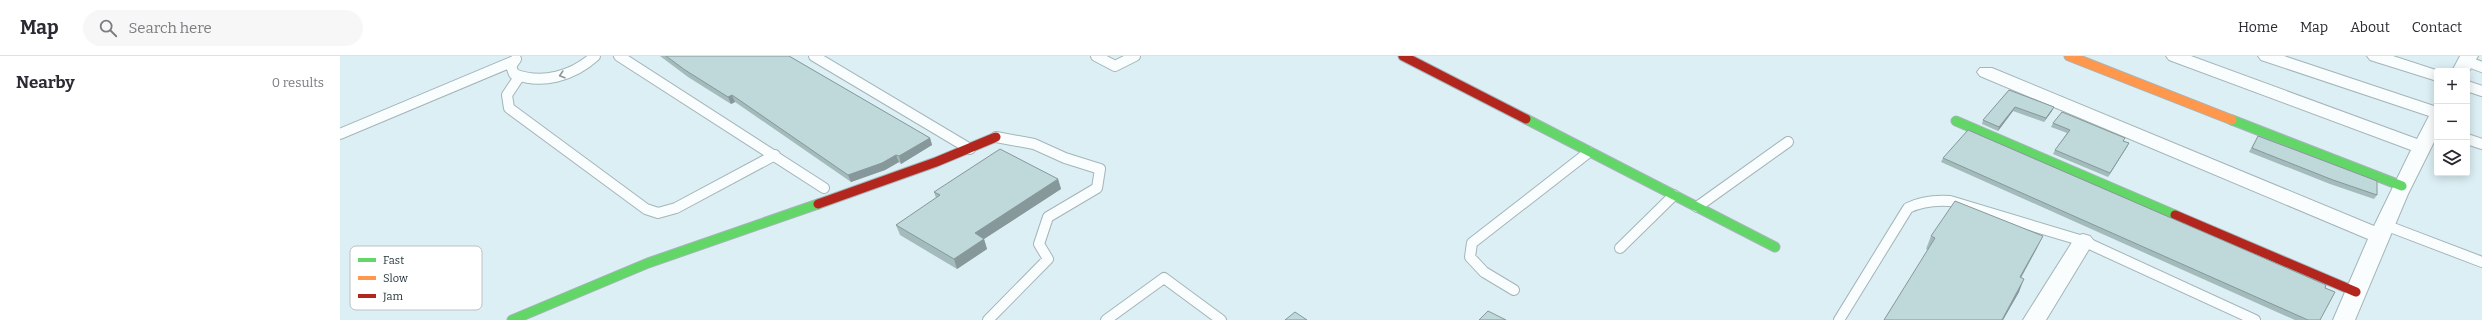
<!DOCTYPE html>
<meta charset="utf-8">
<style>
body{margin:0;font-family:Bitter,serif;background:#f7f7f7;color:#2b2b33}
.controls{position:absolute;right:12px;top:12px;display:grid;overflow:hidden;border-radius:4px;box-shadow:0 2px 10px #0003}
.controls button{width:36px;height:36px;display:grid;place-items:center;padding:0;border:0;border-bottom:1px solid #e1e1e2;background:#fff;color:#2b2b33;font:20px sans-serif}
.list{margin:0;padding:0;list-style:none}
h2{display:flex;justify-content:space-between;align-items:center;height:52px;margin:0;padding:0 16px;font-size:17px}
h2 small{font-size:13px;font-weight:400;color:#7c7c81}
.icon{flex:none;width:22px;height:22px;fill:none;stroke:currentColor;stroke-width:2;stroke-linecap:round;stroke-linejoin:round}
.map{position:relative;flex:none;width:2142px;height:264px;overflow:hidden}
header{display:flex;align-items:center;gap:24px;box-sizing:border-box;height:56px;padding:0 20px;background:#fff;border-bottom:1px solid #e1e1e2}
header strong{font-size:19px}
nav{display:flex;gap:22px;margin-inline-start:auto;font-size:14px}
.search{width:280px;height:36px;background:#f7f7f7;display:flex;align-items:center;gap:10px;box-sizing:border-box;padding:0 14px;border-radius:22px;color:#7c7c81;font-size:15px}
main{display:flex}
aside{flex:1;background:#fff}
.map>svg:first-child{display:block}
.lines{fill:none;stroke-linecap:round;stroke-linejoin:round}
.lane-casing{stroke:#a4b5b9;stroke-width:12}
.street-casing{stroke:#a4b5b9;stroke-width:2}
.fast-casing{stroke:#a4b5b9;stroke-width:11}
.slow-casing{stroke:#a4b5b9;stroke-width:11}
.jam-casing{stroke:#a4b5b9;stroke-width:11}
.lane{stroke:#fafdfd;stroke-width:10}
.street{fill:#fafdfd;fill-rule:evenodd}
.fast{stroke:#63d668;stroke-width:9}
.slow{stroke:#ff974d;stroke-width:9}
.jam{stroke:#b3261e;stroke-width:9}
.wall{fill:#a4bbbc}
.shaded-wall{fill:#869899}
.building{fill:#bfd9db;stroke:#869899}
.oneway{stroke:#8c9699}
.key{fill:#fff;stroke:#bcc1c2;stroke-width:1}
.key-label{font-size:11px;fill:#1f3035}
</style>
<header>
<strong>Map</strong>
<div class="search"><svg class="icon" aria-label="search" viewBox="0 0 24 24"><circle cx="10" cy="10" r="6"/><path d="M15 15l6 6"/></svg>Search here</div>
<nav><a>Home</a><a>Map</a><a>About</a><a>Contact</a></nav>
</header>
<main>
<aside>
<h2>Nearby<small>0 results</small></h2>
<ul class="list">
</ul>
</aside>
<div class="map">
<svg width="2142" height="264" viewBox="0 0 2142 264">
<rect width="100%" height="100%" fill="#dceff4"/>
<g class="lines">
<defs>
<path id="lane" d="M279,0l205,132
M474,0l156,93
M756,0l19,10 20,-10
M176,3l-5,7 3,8c28,11 59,2 81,-18
M2126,5l16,6
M179,21l-12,18 2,13 137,101 12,4 18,-5 99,-53
M2127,30l15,5
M0,78l174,-73
M2127,83l15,5
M1357,151l91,-65
M2045,169l97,37
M1280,192l54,-53
M1174,234l-30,-18 -14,-15 2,-14 117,-91
M648,264l60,-61 -9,-15 9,-27 49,-29 3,-19 -35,-11 -31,-14 -38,-7
M766,264l58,-42 57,42
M1499,264l69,-112c14,-7 27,-8 42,-7l133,40 172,79"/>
<path id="street" d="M1826,0h25l226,83 12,-23 -168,-56 -3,-4h26l153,51v29l-29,58 -53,126h-22l35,-81 -388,-163 -3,-4 3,-4h12l382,158 37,-76 -242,-90z
M2027,0h26l46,15h-2v10l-67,-21z
M2120,0h18l-11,19v-4h-15z
M1743,178l7,2 4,5 -48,79h-23l53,-84z"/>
<path id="fast" d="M1186,63l249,128
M1892,64l170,66
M1616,65l219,94
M172,264l136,-57 170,-59"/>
<path id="slow" d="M1729,0l163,64"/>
<path id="jam" d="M1063,0l123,63
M478,148l118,-42 60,-25
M1835,159l181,77"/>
</defs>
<use href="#lane" class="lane-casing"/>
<use href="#street" class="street-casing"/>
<use href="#fast" class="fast-casing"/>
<use href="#slow" class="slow-casing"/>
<use href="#jam" class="jam-casing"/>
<use href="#lane" class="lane"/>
<use href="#street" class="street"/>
<use href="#fast" class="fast"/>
<use href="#slow" class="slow"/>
<use href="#jam" class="jam"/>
</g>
<path class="wall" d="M320,0h129l141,82 2,7 -31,19 -2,-2 -14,8 -34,12 -116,-80 -4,2 -43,-27z
M1669,34l43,21 -8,11 -31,-11 -15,20 -16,-7 1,-4z
M1713,67l72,15 -2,3 6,2 -21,34 -55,-23 2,-4 12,-17 -16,-6z
M1918,80l119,59 -3,4 -44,-15 -81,-32z
M1603,102l382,130 -5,32h-25l-354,-158z
M718,123l3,10 -77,50 3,10 -30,20 -57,-34 -4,-10 40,-27 -2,-6z
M1591,180l106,12 -16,30 -2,14 -16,28h-119l44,-70 -2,-1z"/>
<path class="shaded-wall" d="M392,39l3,7 -4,2 -3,-7z
M1675,51l-2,4 -15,20 1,-4z
M1714,51l-2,4 -8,11 2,-4z
M590,82l2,7 -31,19 -2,-8z
M1789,87l-2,4 -19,30 2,-4z
M556,99l3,7 -14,8 -34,12 -3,-7z
M718,123l3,10 -77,50 3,10 -30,20 -3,-10 21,-26z
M1703,180l-6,12 -23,42 6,-13z
M1684,223l-5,13 -16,28h-1z"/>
<path class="building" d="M326,0h123l141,82 -31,18 -3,-1 -14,8 -34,12 -116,-80 -4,2 -43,-27z
M1669,34l45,17 -8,11 -31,-11 -16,20 -16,-7z
M1722,56l63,26 -2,3 6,2 -19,30 -55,-23 15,-20 -17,-7z
M1628,74l358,155 -1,3 10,4 -15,28h-12l-365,-162z
M1918,80l40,15 79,30v14l-44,-15 -81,-32z
M660,93l58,30 -83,54 9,6 -30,20 -58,-34 44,-30 -6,-3z
M1615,145l88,35 -23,41 4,2 -22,41h-118l51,-82 -4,-2z
M1148,255l18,9h-27z
M955,256l12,8h-22z"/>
<defs><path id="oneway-chevron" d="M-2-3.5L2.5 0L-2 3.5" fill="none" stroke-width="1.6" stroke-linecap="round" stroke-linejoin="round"/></defs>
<use class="oneway" href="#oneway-chevron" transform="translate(222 19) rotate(163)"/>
<rect x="10" y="190" width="132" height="64" rx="6" class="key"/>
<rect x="18" y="202" width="18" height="4" fill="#63d668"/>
<rect x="18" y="220" width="18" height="4" fill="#ff974d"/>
<rect x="18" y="238" width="18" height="4" fill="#b3261e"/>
<g class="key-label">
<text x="43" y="208">Fast</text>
<text x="43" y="226">Slow</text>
<text x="43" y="244">Jam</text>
</g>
</svg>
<div class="controls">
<button>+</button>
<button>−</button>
<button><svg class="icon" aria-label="layers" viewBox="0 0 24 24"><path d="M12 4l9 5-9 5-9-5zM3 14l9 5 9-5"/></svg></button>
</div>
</div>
</main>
